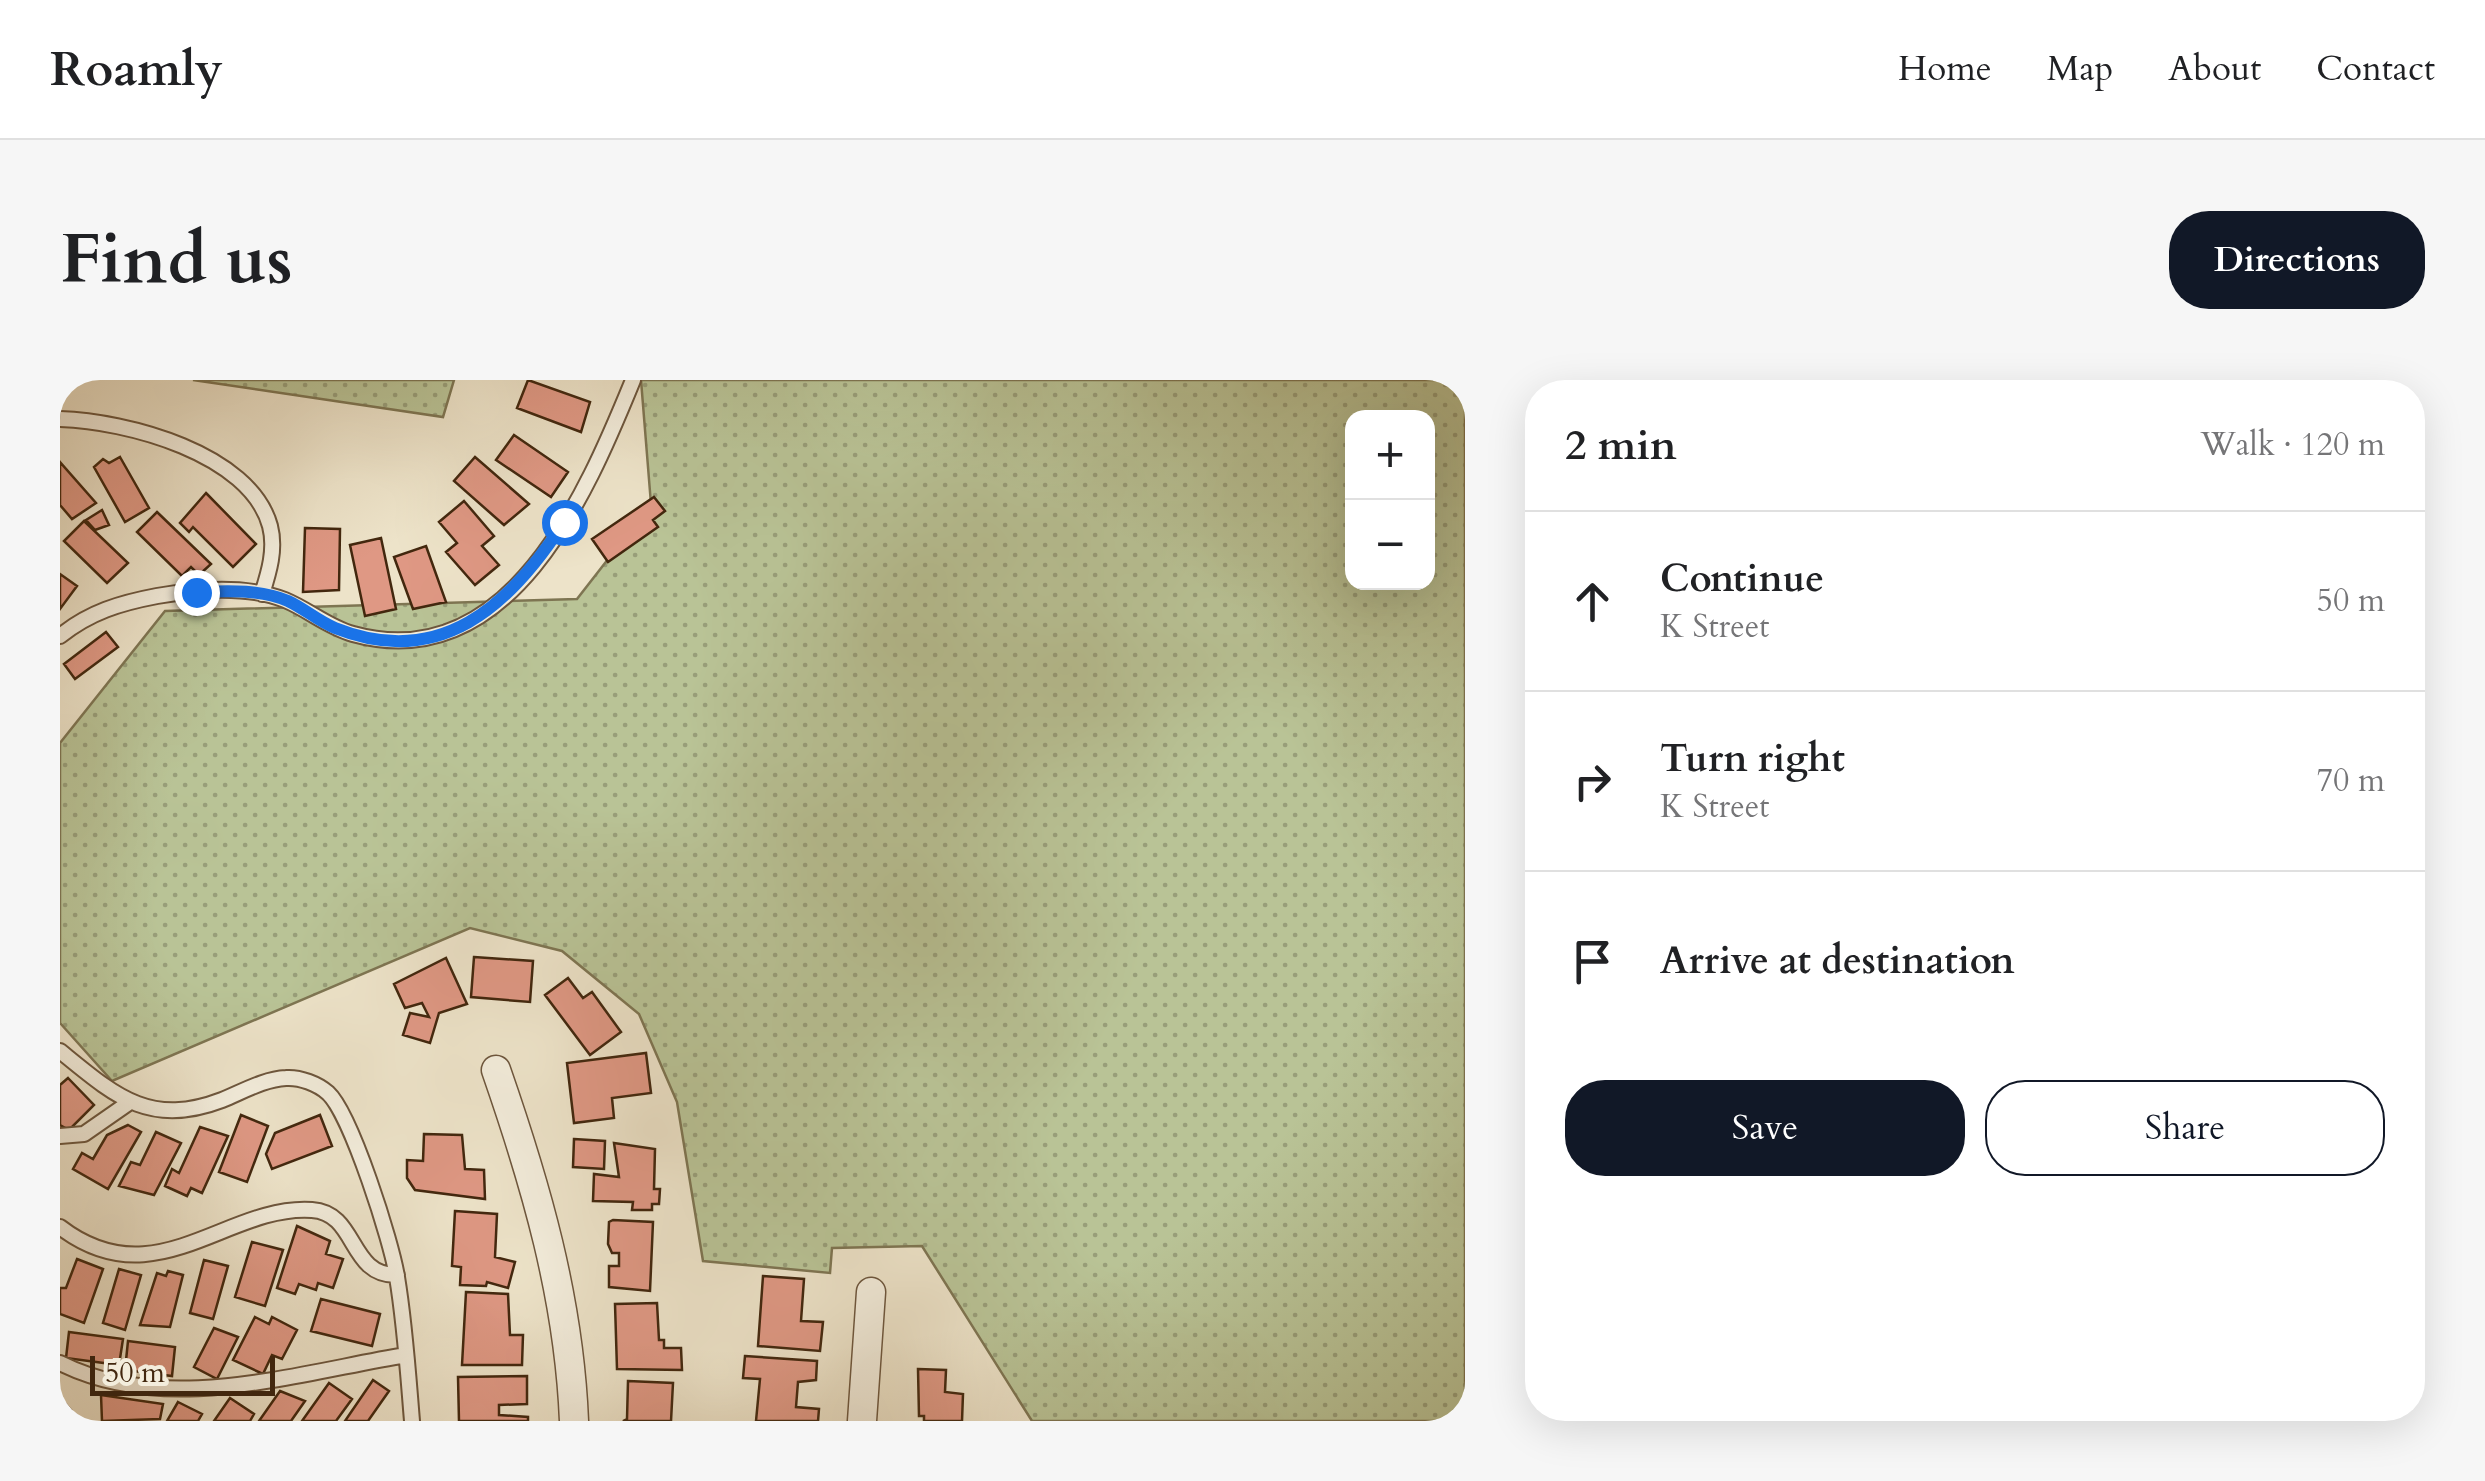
<!DOCTYPE html>
<meta charset="utf-8">
<style>
body{margin:0;font-family:Cardo,serif;background:#f6f6f6;color:#202124}
.controls{position:absolute;right:30px;top:30px;display:grid;overflow:hidden;border-radius:20px;box-shadow:0 10px 40px #0002}
.controls button{width:90px;height:90px;display:grid;place-items:center;padding:0;border:0;border-bottom:2px solid #e0e0e0;background:#fff;color:#202124;font:50px sans-serif}
.scale{position:absolute;left:30px;bottom:25px;width:185px;box-sizing:border-box;padding-left:10px;border:5px solid #42270e;border-top:0;font-size:28px;line-height:35px;white-space:nowrap;color:#42270e;-webkit-text-stroke:8px #f3eddc;paint-order:stroke}
.stop{position:absolute;width:30px;height:30px;margin:-22px;border:8px solid #1a73e8;border-radius:50%;background:#fff}
.stop.end{background:#1a73e8;border-color:#fff;box-shadow:0 2px 10px #0008}
.list{margin:0;padding:0;list-style:none}
h2{display:flex;justify-content:space-between;align-items:center;height:130px;margin:0;padding:0 40px;font-size:42px}
h2 small{font-size:32px;font-weight:400;color:#757577}
.list li{display:grid;grid-template-columns:65px 1fr auto;gap:30px;align-items:center;box-sizing:border-box;height:180px;padding:0 40px;border-top:2px solid #e0e0e0}
.list b{display:block;font-size:38px;white-space:nowrap}
.list p{margin:0;font-size:32px;white-space:nowrap;color:#757577}
.list em{font-size:32px;font-style:normal;color:#757577}
.actions{display:flex;gap:20px;padding:30px 40px}
.actions a{flex:1;padding:22px 0;border:2px solid #111827;border-radius:40px;text-align:center;font-size:35px;color:#111827}
.actions .main{background:#111827;color:#fff}
.icon{flex:none;width:55px;height:55px;fill:none;stroke:currentColor;stroke-width:2;stroke-linecap:round;stroke-linejoin:round}
.map{position:relative;flex:none;width:1405px;height:1041px;overflow:hidden;border-radius:40px}
header{display:flex;align-items:center;gap:60px;box-sizing:border-box;height:140px;padding:0 50px;background:#fff;border-bottom:2px solid #e0e0e0}
header strong{font-size:48px}
nav{display:flex;gap:55px;margin-inline-start:auto;font-size:35px}
.intro{display:flex;align-items:center;justify-content:space-between;box-sizing:border-box;height:240px;padding:0 60px}
h1{margin:0;font-size:70px}
.button{padding:25px 45px;border-radius:40px;background:#111827;color:#fff;font-size:35px;font-weight:700}
main{display:flex;gap:60px;padding:0 60px}
aside{flex:1;background:#fff;border-radius:40px;box-shadow:0 10px 40px #0002}
.map>svg:first-child{display:block}
.grass{fill:url(#grass-dots);stroke:#7e7552;stroke-width:2.5;fill-rule:evenodd}
.building{fill:#df9884;stroke:#42270e;stroke-width:2.5}
.lines{fill:none;stroke-linecap:round;stroke-linejoin:round}
.lane-casing{stroke:#6d563d;stroke-width:18}
.street-casing{stroke:#6d563d;stroke-width:31}
.lane{stroke:#f3eddc;stroke-width:14}
.street{stroke:#f3eddc;stroke-width:28}
.route{stroke:#1a73e8;stroke-width:12}
</style>
<header>
<strong>Roamly</strong>
<nav><a>Home</a><a>Map</a><a>About</a><a>Contact</a></nav>
</header>
<div class="intro"><h1>Find us</h1><a class="button">Directions</a></div>
<main>
<div class="map">
<svg width="1405" height="1041" viewBox="0 0 1405 1041">
<defs>
<pattern id="grass-dots" width="8" height="8" patternUnits="userSpaceOnUse" patternTransform="scale(2.5)"><rect width="8" height="8" fill="#b9c396"/><path d="M2 2h.1M6 6h.1" fill="none" stroke="#989e79" stroke-width="1.8" stroke-linecap="round"/></pattern>
</defs>
<rect width="100%" height="100%" fill="#ede3c9"/>
<filter id="stains"><feTurbulence type="fractalNoise" baseFrequency=".002" numOctaves="4"/><feColorMatrix values="0 0 0 0 .2 0 0 0 0 .09 0 0 0 0 .02 0 0 0 .5 -.17"/></filter>
<radialGradient id="worn" r=".72"><stop offset=".6" stop-color="#630" stop-opacity="0"/><stop offset="1" stop-color="#630" stop-opacity=".3"/></radialGradient>
<path class="grass" d="M133,0h261l-11,37z
M581,0h824v1041h-433l-110,-175 -90,2 -2,25 -127,-12 -26,-159 -38,-88 -77,-63 -92,-23 -358,153 -52,-58v-280l105,-132 412,-12 74,-95zM1292,38h76v164h-76z"/>
<path class="building" d="M468,0l62,22 -9,30 -64,-24z
M454,55l54,37 -17,25 -55,-37z
M60,77l29,51 -24,14 -31,-55 9,-8 6,4z
M415,77l54,47 -25,21 -50,-44z
M0,82l36,41 -24,16 -12,-14z
M146,113l50,51 -23,23 -40,-40 -4,5 -9,-9z
M594,117l11,14 -12,9 5,7 -50,35 -16,-23z
M404,121l30,35 -12,10 17,19 -24,20 -29,-33 11,-9 -18,-21z
M42,130l7,15 -14,5 -9,-10z
M97,132l54,52 -12,11 -8,-8 -9,9 -45,-44z
M24,141l44,42 -21,20 -43,-42z
M245,148l35,1 -1,61 -36,2z
M321,158l15,71 -31,7 -15,-71z
M366,166l20,56 -33,7 -19,-52z
M0,194l17,12 -17,23z
M46,252l12,15 -43,32 -11,-15z
M414,577l59,4 -3,41 -59,-5z
M386,578l21,46 -28,9 -9,30 -27,-8 7,-22 19,4 -7,-14 -17,5 -11,-24z
M508,598l15,20 9,-6 29,40 -31,23 -45,-60z
M586,673l5,40 -39,5 2,20 -40,5 -7,-60z
M8,698l26,27 -25,25 -9,-5v-40z
M181,735l27,11 -21,56 -28,-10z
M260,735l12,31 -60,23 -6,-15 9,-21z
M68,745l13,7 -33,57 -35,-20 9,-16 11,6 14,-24z
M140,747l28,9 -26,57 -11,-5 -4,8 -22,-10 7,-17 7,4z
M96,752l25,11 -27,52 -35,-9 12,-24 9,3z
M364,754l38,1 3,34 19,1 1,29 -70,-9 -8,-12v-18l16,1z
M514,759l31,2 -1,28 -31,-2z
M554,763l41,6 -1,40h6l-1,15h-7v6h-20l1,-8 -40,-1 1,-27 25,3z
M395,831l42,3 -2,43 20,5 -7,26 -21,-6 -1,4 -26,-1 1,-18 -9,-1z
M553,840l40,2 -3,69 -41,-4v-21h10v-13h-7l-4,-9 1,-22z
M237,846l33,15 -4,13 17,5 -10,29 -15,-5 -2,7 -17,-6 -4,10 -18,-6z
M192,862l31,8 -18,56 -30,-9z
M17,879l26,10 -19,54 -24,-9v-26h6z
M144,880l24,6 -15,53 -23,-6z
M59,889l22,6 -16,55 -22,-7z
M108,891l15,4 -13,52 -30,-2 17,-52 9,3z
M703,896l41,3 -3,42 22,1 -3,29 -62,-5z
M406,912l42,2 2,41h13l-1,30h-60z
M261,919l59,15 -8,32 -61,-15z
M597,923l2,37h5v8h17l1,22 -65,-1 -2,-65z
M195,937l14,7 3,-7 25,13 -15,29 -10,-4 -9,19 -30,-14z
M154,948l24,9 -21,42 -23,-12z
M9,952l54,7 -4,26 -53,-7z
M68,961l47,6 -3,29 -47,-6z
M685,976l72,5 -1,19 -18,2 -2,25 23,2 -1,12h-62l4,-42 -17,-1z
M858,989l28,1 -1,22 18,2 -1,27h-38v-5h-5z
M467,996v28l-28,1v10l29,2v4h-69l-1,-44z
M313,1000l16,11 -21,30h-23z
M568,1001l45,2 -2,38h-48l4,-2z
M269,1003l23,16 -16,22h-34z
M220,1011l25,10 -14,20h-32z
M41,1015l62,9 -3,15 -58,2z
M170,1018l24,16 -4,7h-36z
M118,1022l24,12 -4,7h-31z"/>
<g class="lines">
<defs>
<path id="lane" d="M0,39c66,2 190,34 210,107 6,23 -1,46 -8,68
M0,256c30,-24 60,-33 97,-40 40,-7 90,-11 128,4 24,10 43,27 68,34 156,43 233,-139 280,-254
M0,671c54,44 89,77 162,49 20,-8 42,-21 64,-22 14,-1 32,6 42,15 23,21 64,150 69,184 8,48 11,96 15,144
M0,756l24,-2 46,-32
M0,847c95,73 167,-23 252,-17 46,3 36,66 85,65
M0,983c105,53 237,10 346,-8
M0,1029l10,12"/>
<path id="street" d="M436,690c40,115 73,228 78,351
M802,1041l9,-129"/>
</defs>
<use href="#lane" class="lane-casing"/>
<use href="#street" class="street-casing"/>
<use href="#lane" class="lane"/>
<use href="#street" class="street"/>
</g>
<g class="lines">
<path class="route" d="M136,212c31,-1 64,-3 92,9 17,8 30,20 47,27 105,42 175,-22 229,-106"/>
</g>
<rect width="100%" height="100%" filter="url(#stains)"/>
<rect width="100%" height="100%" fill="url(#worn)"/>
</svg>
<div class="controls">
<button>+</button>
<button>−</button>
</div>
<div class="scale">50 m</div>
<div class="stop" style="left:504px;top:142px"></div>
<div class="stop end" style="left:136px;top:212px"></div>
</div>
<aside>
<h2>2 min<small>Walk · 120 m</small></h2>
<ul class="list">
<li><svg class="icon" aria-label="ahead" viewBox="0 0 24 24"><path d="M12 20V5M6 11l6-6 6 6"/></svg><div><b>Continue</b><p>K Street</p></div><em>50 m</em></li>
<li><svg class="icon" aria-label="right" viewBox="0 0 24 24"><path d="M7 20v-9h11M14 6l5 5-5 5"/></svg><div><b>Turn right</b><p>K Street</p></div><em>70 m</em></li>
<li><svg class="icon" aria-label="arrive" viewBox="0 0 24 24"><path d="M6 21V4h12l-3 4 3 4H6"/></svg><div><b>Arrive at destination</b></div></li>
</ul>
<div class="actions"><a class="main">Save</a><a>Share</a></div>
</aside>
</main>
